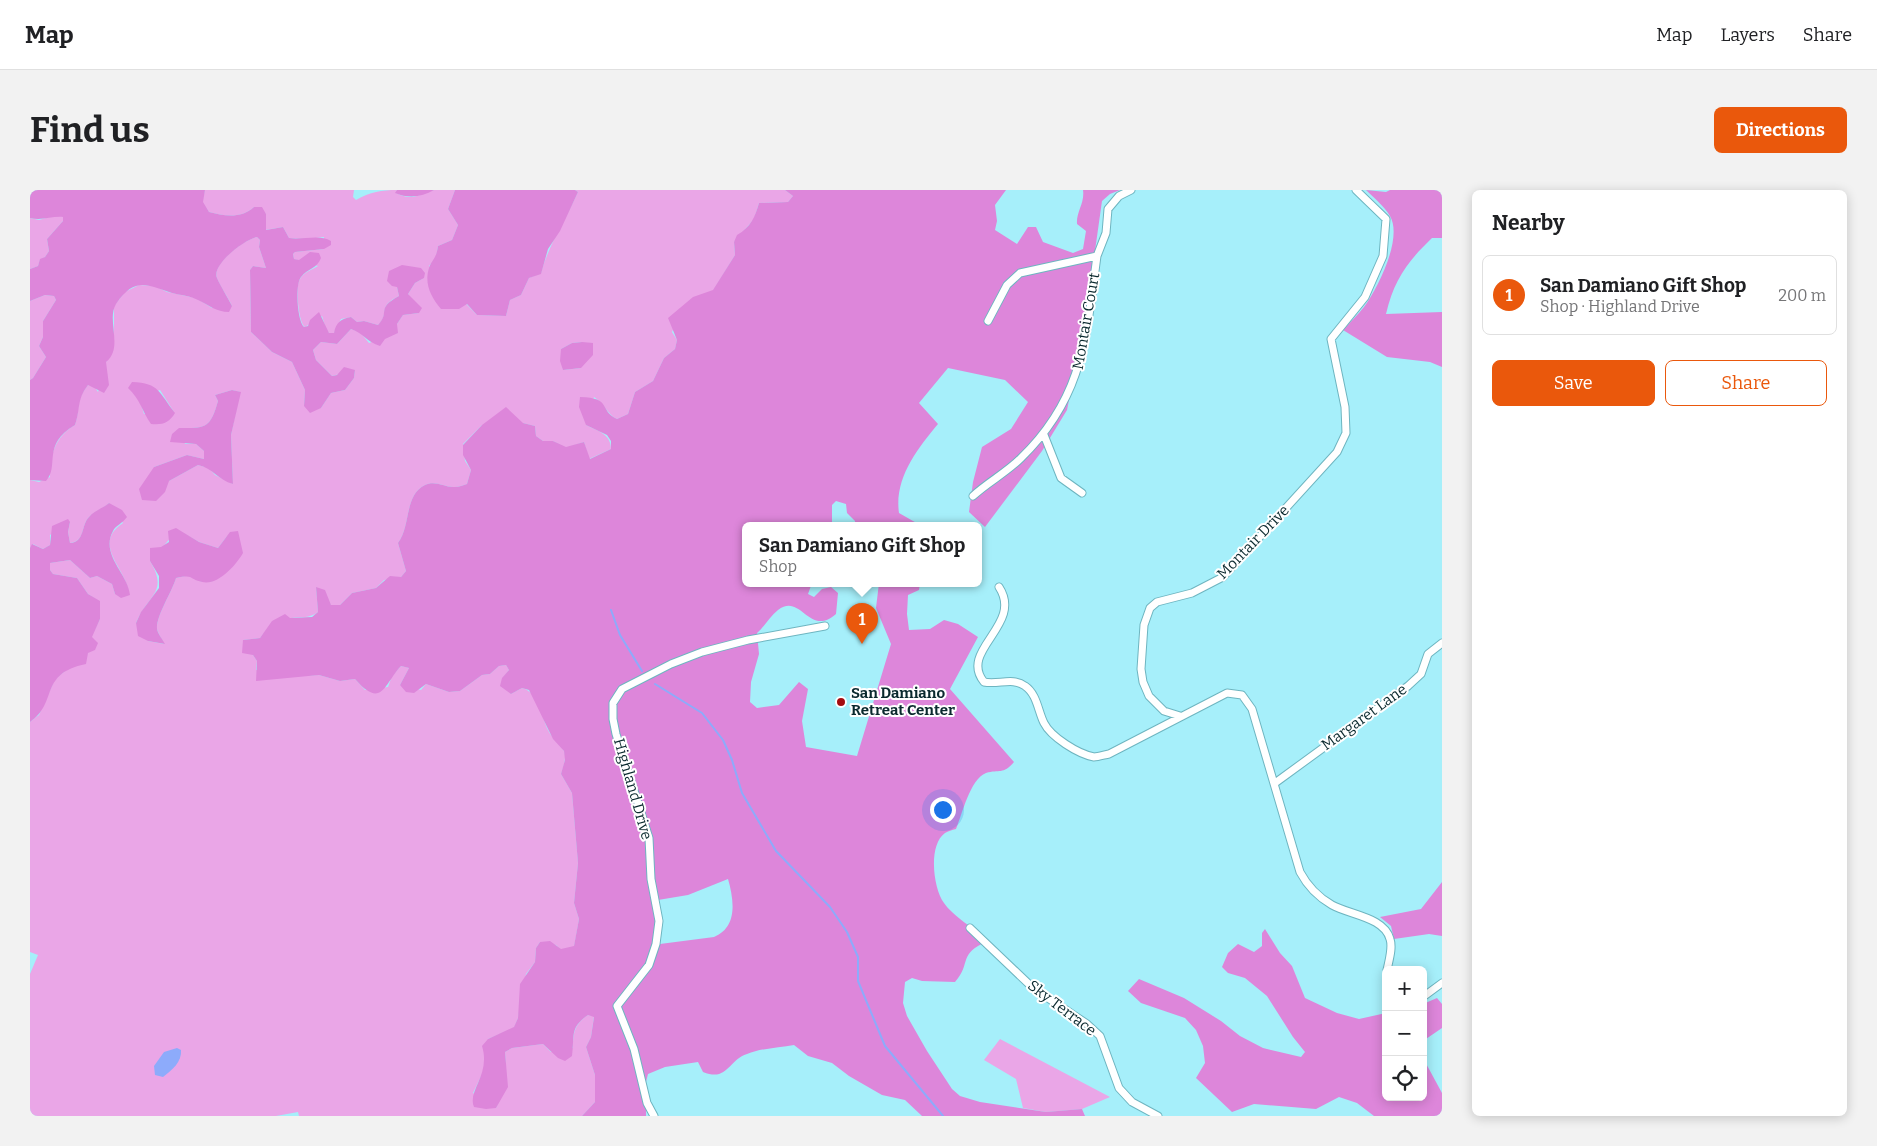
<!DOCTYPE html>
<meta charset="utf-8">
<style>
body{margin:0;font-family:Bitter,serif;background:#f2f2f2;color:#202124}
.controls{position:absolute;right:15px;bottom:15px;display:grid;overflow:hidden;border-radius:8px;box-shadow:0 2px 12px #0003}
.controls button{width:45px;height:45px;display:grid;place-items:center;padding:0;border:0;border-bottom:1px solid #e0e0e0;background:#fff;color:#202124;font:25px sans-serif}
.you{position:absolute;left:912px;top:619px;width:18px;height:18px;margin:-12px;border:4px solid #fff;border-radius:50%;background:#1a73e8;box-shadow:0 0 0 8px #1a73e833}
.badge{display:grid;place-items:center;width:32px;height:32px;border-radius:50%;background:#ea580c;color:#fff;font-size:16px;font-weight:700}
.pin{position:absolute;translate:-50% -41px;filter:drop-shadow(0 1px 2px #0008)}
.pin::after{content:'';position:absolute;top:26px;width:18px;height:15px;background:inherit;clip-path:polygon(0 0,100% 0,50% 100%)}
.popup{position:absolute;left:712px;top:332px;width:240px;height:65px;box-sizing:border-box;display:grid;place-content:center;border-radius:8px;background:#fff;filter:drop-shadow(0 1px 4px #0005);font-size:16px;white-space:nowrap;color:#757577}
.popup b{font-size:19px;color:#202124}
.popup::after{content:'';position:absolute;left:50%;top:100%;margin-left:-10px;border:10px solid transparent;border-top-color:#fff}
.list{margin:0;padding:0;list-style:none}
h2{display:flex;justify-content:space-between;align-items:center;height:65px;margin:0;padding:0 20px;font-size:21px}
h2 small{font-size:16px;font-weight:400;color:#757577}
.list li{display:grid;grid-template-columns:32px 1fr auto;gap:15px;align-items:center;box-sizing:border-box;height:80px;margin:0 10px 10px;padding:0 10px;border:1px solid #e0e0e0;border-radius:8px}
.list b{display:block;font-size:19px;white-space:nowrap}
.list p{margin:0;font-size:16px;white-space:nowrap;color:#757577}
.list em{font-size:16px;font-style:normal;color:#757577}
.actions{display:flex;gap:10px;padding:15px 20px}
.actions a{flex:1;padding:11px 0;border:1px solid #ea580c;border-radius:8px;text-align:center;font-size:18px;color:#ea580c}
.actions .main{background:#ea580c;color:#fff}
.icon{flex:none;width:28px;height:28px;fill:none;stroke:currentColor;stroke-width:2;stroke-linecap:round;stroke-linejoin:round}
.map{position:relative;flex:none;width:1412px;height:926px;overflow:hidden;border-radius:8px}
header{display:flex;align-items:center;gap:30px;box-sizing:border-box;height:70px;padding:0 25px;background:#fff;border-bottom:1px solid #e0e0e0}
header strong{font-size:24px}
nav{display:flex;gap:28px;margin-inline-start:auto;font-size:18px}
.intro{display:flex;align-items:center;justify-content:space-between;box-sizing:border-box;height:120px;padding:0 30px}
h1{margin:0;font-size:35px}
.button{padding:12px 22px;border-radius:8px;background:#ea580c;color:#fff;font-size:18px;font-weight:700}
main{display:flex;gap:30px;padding:0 30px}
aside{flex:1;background:#fff;border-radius:8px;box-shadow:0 2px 12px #0003}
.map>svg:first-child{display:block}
.green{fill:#eaa6e7;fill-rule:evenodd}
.forest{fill:#dd86da;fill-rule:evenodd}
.water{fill:#8dabfb}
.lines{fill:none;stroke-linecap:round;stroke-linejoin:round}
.stream{stroke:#8dabfb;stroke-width:2}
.minor-casing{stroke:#6eb5c0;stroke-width:9}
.minor{stroke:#fff;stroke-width:7}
.poi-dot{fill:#a40c10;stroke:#fff;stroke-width:2}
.labels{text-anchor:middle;stroke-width:4;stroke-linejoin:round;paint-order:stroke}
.street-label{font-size:15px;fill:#0a292e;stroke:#fff}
.poi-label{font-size:15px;font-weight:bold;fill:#0a292e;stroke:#fff;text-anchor:start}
</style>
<header>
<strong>Map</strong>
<nav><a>Map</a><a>Layers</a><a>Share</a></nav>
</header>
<div class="intro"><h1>Find us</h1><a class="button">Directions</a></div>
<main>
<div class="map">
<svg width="1412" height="926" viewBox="0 0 1412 926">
<rect width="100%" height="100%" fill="#a6effa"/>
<path class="green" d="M175,0h149l-1,7 3,3c14,-8 26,-10 41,-10l-1,3c19,9 22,1 38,-3 6,0 15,0 21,0l-7,19 10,16 -6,15 -14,6 -2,12 -7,8 48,49 29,1 4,-16 11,-5 8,-17 12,-5c8,-29 25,-54 37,-81l-3,-2h210l8,6 -5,6 -29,1 -5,16 -20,23 1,13 -22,36c-30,11 -28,12 -41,41l5,8 -2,9 -11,9 -11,23 -18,11 -7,22 -11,5c-10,-5 -12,-15 -23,-22l-8,28c12,6 25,9 25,24l-22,10 -5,-17 -18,6 -13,-7h-10l-7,-5 -1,-10 -12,-3 -41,2 -19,19 2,17 6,9 -4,14c-4,1 -8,3 -12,3 -10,1 -19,-7 -30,-2 -21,10 -14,41 -27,58l8,28 -5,6 -17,3 -8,8 -24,5 -12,12h-9l-15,-18 2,25c-9,7 -16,4 -27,6 -11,3 -25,11 -31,20l-17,2 14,21 -1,9 43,6 20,-1 21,6 15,-2 10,11 23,-3 4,-11 9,-10 8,2 -9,17 21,5 5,-6 23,8 11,-1 22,-16 8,-1 9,-8 7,-1 3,5 -7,9 9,15 11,-6c17,4 19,28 26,42 3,7 13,15 16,21 3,7 -1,17 -3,23l11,19 6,70 -4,40 5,16 -5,28 -13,3 -5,-5 -16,-3 -4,6 -1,14 -9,12 -8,44 -4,10 -26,11 -4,31 -11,23 23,15c8,-17 11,-38 9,-56l7,-4 31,-4 8,8 22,-4c0,-16 2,-24 15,-33l6,1 -3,21 -5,10 9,28v27l-13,14h-283l-1,-4 -22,4h-246v-142l8,-19 -8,-3v-230l9,-7 16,-36 33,-26 3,-16 9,-18v-17l-12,-8 -11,-16 -24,-4 -3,-4v-7l20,-3 20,18 7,-2 15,8 3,10 14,1c-1,-26 -39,-50 -6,-72l-14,-20c-6,6 -16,9 -21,15 -7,9 -3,23 -18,25l-2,-11 2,-10 -20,13v10l-7,4 -10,-5 -3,4v-68l9,2 11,-5c0,-23 5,-40 25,-52 6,-18 -1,-22 13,-40l6,1 4,6 8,-22v-8l8,-16v-40l11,-14 14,-7 16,1 12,6 29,6 16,10 20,-2c-4,-9 -12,-20 -15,-28 -6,-14 28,-39 40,-41l3,3 -1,7 7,21 -13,-2 -3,4 1,62 21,20 20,10 13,28 -1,16 17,2 10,-15 14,-3 9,-12 1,-8 -23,6 -16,-16 -3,-10 8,-8 16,2 14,-15 9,3 9,11 28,-10v-9l6,-9 16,-2 -11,-19 7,-11 9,-5 -27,9 2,9c-23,11 -8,16 -21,29l-14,-4 -7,1 -6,-5 -10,2 -7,14h-5l-3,-4 -4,-13 -17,11c-7,-5 -9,-40 -6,-46 3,-8 12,-11 19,-15l-24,-7 -1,-5 2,-2 29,-3v-12l-16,2 -19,-1 -6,-11 -18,3 1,-16 -12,-7c-13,12 -30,9 -45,5l-7,-10zM552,152l-1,26 -18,2 -2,-21 11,-6zM130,200l14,22 -30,2 -5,-16zM202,200l8,2 -9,43 2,49 -18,-9 -6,-7 -11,-3 -29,16 -15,-14 33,-12 17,4v-8l-8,-7h-11l-6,-16c27,0 31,1 39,-27l-3,-6zM146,339l23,13 19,6 9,-12 -14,45 -11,1 -12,-7 -14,3c-4,14 -20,38 -19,51 1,4 5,10 7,15l-16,-3 -12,-18c12,-29 33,-30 14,-62 9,-11 19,-19 26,-32z
M23,26h10v5l-16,18 2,12 -4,6 -5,3 -2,6 -8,3v-51l9,2z
M15,105l9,1 2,4 -13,21v16l-4,9 7,11 -13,21 -3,2v-79z
M970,849l110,58 -28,12 -36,3 -23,-4 -7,-29 -32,-19z"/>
<path class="forest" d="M0,0h175l-2,12 6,10c15,4 32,7 45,-5h8l4,7v16l17,-3 6,11c14,2 31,-4 42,3v4l-7,4 -29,3 -2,2 1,5 5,1 11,-8 9,1 2,5c-4,11 -13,10 -20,19 -6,7 -4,44 3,50l4,-1 2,-6 9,-8 10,21h5c2,-11 7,-14 17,-16l6,5 7,-1 14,4c13,-14 -3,-16 21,-29l-2,-9 -5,-1 -5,-5 2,-10 13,-6 19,3 4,5 -1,5 -9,5 -7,11 14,14 -3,5 -16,2 -6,9 1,9 -13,6 -5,7c-13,-4 -17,-13 -29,-17l-14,15 -16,-2 -8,8 3,10 16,16 5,-1 7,-8 11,3 -1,8 -9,12 -14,3 -10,15 -11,5 -6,-7 1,-16 -13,-28 -20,-10 -21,-20 -1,-62 3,-4 13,2 -7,-21 1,-7 -3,-3c-12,2 -46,28 -40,41 3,7 11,20 15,28l-3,6c-13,0 -20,-7 -31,-12 -7,-4 -18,-5 -26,-7 -25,-8 -37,-17 -56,11 -10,16 8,44 -10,58l3,23 -5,8 -16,-8c-12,16 -7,23 -13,40 -34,20 -15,41 -29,56l-16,-1v-100l3,-2 13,-21 -7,-11 4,-9v-16l13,-21 -2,-4 -9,-1 -15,6v-32l8,-3 2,-7 5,-2 4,-6 -2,-12 16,-18v-4c-11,-1 -21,4 -33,1z
M367,0h37c-12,7 -25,9 -39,3z
M425,0h120l3,2 -18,39 -12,18 -7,25 -12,4 -8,17 -11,5 -4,16 -29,-1 -10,-11 -8,5h-18c-10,-12 -17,-25 -12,-41 3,-9 7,-8 9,-22l14,-6 6,-15 -10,-16z
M755,0h221l-11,15 2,16 -2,9 22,14 11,-17h8l7,15 30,11 10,-4 3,-18 -9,-7c-1,-12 8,-21 6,-34h37l-10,4 -8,7 -16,114 -19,95 -25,41 -57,76 -16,-15 4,-30 9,-35 29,-18 17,-27 -23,-22 -57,-12 -29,35 19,21c-21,25 -44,55 -39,89l21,12h-65v-4l-8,-8 -1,-9 -10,-3 -4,4v20h-86v58h66l-4,11 6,3 8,-8 9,-2 7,6 -2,21c-27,24 -35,-22 -58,-4 -8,6 -13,16 -21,23l2,21 -8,28 -1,20 7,6 22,-3 20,-23 9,7 -6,32 4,26 51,9 34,-112 -15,-36 3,-25h41l-1,7 -11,5 -1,19 2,16 21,-1 14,-9 14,4 20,13 -28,52 64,73c-11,13 -15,7 -28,11 -16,6 -24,42 -30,56 -4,1 -8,2 -11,4 -17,12 -12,55 -1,70 8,12 32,27 44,38 -31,13 -16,22 -33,41l-33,-1 -10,-3 -7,4 -2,21 4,13 20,35 25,38 8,7 20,6 66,10 36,-3 3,7h-163l-17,-16 -23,-5 -33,-19 -17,-13 -24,-7 -14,-11c-15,3 -33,3 -47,9 -19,6 -19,28 -44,18l-5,-10 -33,5 -17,7 -2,8v34h-64l13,-14v-27l-9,-28 5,-10 3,-20 -6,-2c-19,13 -13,21 -16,41l-7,5 -7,-3 -15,-14 -31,4 -7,4 3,35 -12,21 -10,1 -12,-2c-7,-16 17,-32 8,-61l6,-7 26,-12 4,-9 2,-34 15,-22 1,-14 4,-6 10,-1 11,8 13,-3 5,-27 -5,-16 4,-40 -6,-70 -11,-19 4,-14 -1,-9 -11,-12 -24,-49 -7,-2 -11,6 -11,-8 2,-8 7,-8 -3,-5 -7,1 -9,8 -8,1 -22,16 -11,1 -23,-8 -12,9 -8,-1 -6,-7 9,-17 -8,-2c-17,18 -19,44 -46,13l-15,2 -21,-6 -63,6 1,-20 -4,-6 -11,-2 1,-13 17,-2 12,-17 13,-7 5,4 22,-1 6,-5 -2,-25 9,3 6,15h9l12,-12 24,-5 14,-12 11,1 5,-6 -8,-28c13,-17 6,-48 27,-58 11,-5 20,3 30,2 4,0 8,-2 12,-3l4,-14 -8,-15v-10l19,-20 24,-18 17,16 12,3 1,10 7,5h10l13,6 18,-5 6,17 21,-10v-8l-4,-6 -21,-10 -7,-18 1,-10c33,1 18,13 37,22l11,-5 7,-22 18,-11 11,-23 11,-9 2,-9 -9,-22 25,-21 20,-7 22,-35 -1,-13 3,-7c14,-8 18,-18 22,-32l29,-1 5,-6zM698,689c6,21 10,48 -14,58l-54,7 -2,-44 30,-5z
M1336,0l20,2 4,-2h52v48h-10c-25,24 -38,42 -46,76l56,-2v55l-12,-5 -43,-5 -44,-27c7,-8 15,-15 21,-23 14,-19 39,-69 26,-91 -6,-10 -16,-18 -24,-26z
M552,152l11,1v12l-12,13 -18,2 -3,-9 1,-12 11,-6z
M102,192c28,1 27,11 43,31 -6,10 -12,12 -24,11 -9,-13 -11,-25 -23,-36z
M202,200l9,2 -10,43 2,49c-15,-4 -20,-16 -35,-19l-29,16 -4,11 -9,9 -14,-1 -3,-11 15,-22 33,-12 17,4v-8l-8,-7 -26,-2 2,-8 7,-6c27,0 31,1 39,-27l-3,-6z
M79,313l13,7 5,7c-4,6 -12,9 -14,14 -13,24 15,42 17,64l-9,3 -6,-4 -3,-10 -15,-8 -7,2 -20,-18 -20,3v7l3,4 24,4 11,16 12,7v18l-8,18 6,6 -3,7 -7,3 -2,11c-48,10 -27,38 -56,58v-174l2,-4 11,5 7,-4 2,-19 16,-7 2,3 -2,10 2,11c15,-1 11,-18 19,-26 5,-6 14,-9 20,-14z
M146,338l23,14 19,6 12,-16 8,-1 5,22c-7,12 -25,33 -41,29 -14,-3 -7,-8 -26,-4 -4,14 -20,38 -19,51 1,5 6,11 8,15l-17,-3 -10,-5 -2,-13 5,-11 18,-24v-12l-9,-15v-13l11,-1 8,-5 -1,-11z
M1412,692v54l-13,-2 -35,5 -3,-13 -11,-9 41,-8z
M1235,739l15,24 12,13 13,32 32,15 22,6 27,-6v84h37v-39l19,35v23h-68l-17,-13 -18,-6 -23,12 -62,-5 -22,8 -36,-34 9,-15 -2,-17 -7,-16 -11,-12 -44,-15 -13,-12 11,-12 45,19 37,23 19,15 23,12 38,9 4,-5 -12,-15 -26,-41 -22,-18 -17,-5 -6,-6 6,-14 10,-9 16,8 8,-6v-13z
M1407,808l5,6v24l-19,13v-37z"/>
<path class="water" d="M147,858l4,2c1,12 -9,20 -18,27l-8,-2 -1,-9 10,-14z"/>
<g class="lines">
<path class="stream" d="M581,420l9,25 22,36
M625,494l47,29 21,27 9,20 10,33 34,58 54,56 17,25 11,25v24l27,65 58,70"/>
<defs>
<path id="minor" d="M958,131l19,-36 13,-12 77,-17 9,-23 2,-24 11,-13 12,-6
M1014,245l17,43 21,15
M943,306c15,-14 33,-23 48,-38 63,-61 65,-121 76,-202
M969,397c25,38 -41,63 -15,95 14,3 29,-5 41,4 12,8 13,25 19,37 7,14 34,31 50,34 4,0 10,-2 15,-3l118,-61 15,2 10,14 48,163c8,15 18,25 32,33 18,10 52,12 58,34 3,9 -1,21 -3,31
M1150,526l-16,-5 -15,-15 -6,-14 -2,-13 3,-44 6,-17 7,-6 35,-9 31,-16 114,-125 9,-19 -1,-26 -14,-68 34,-42 18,-41 3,-37 -30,-29
M1245,593l133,-97 13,-12 7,-20 14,-11
M940,738l63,60 54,36 13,12 19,52 13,14 26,14
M1393,807l19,-14
M624,926l-7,-13 -13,-54 -17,-43 32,-41 7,-21 3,-23 -8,-42 -2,-41 -33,-104 -3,-15v-16l9,-14 49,-25 31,-12 46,-12 77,-14"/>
</defs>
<use href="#minor" class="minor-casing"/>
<use href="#minor" class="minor"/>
</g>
<circle class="poi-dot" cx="811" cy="512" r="5"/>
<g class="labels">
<g class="street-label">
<text transform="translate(1056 131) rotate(-80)" y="5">Montair Court</text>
<text transform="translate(1223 352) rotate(-46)" y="5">Montair Drive</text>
<text transform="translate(1334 527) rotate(-36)" y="5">Margaret Lane</text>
<text transform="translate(603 599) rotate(74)" y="5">Highland Drive</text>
<text transform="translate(1032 818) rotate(37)" y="5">Sky Terrace</text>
</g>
<g class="poi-label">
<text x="821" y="508">San Damiano<tspan x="821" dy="17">Retreat Center</tspan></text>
</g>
</g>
</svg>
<div class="controls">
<button>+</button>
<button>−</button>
<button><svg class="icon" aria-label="locate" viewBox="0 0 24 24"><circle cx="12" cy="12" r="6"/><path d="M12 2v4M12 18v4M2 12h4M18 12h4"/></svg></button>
</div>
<div class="you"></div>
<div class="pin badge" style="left:832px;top:454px">1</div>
<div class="popup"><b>San Damiano Gift Shop</b>Shop</div>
</div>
<aside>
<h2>Nearby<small></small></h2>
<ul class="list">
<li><span class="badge">1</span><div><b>San Damiano Gift Shop</b><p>Shop · Highland Drive</p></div><em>200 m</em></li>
</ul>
<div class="actions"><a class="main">Save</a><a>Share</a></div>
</aside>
</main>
